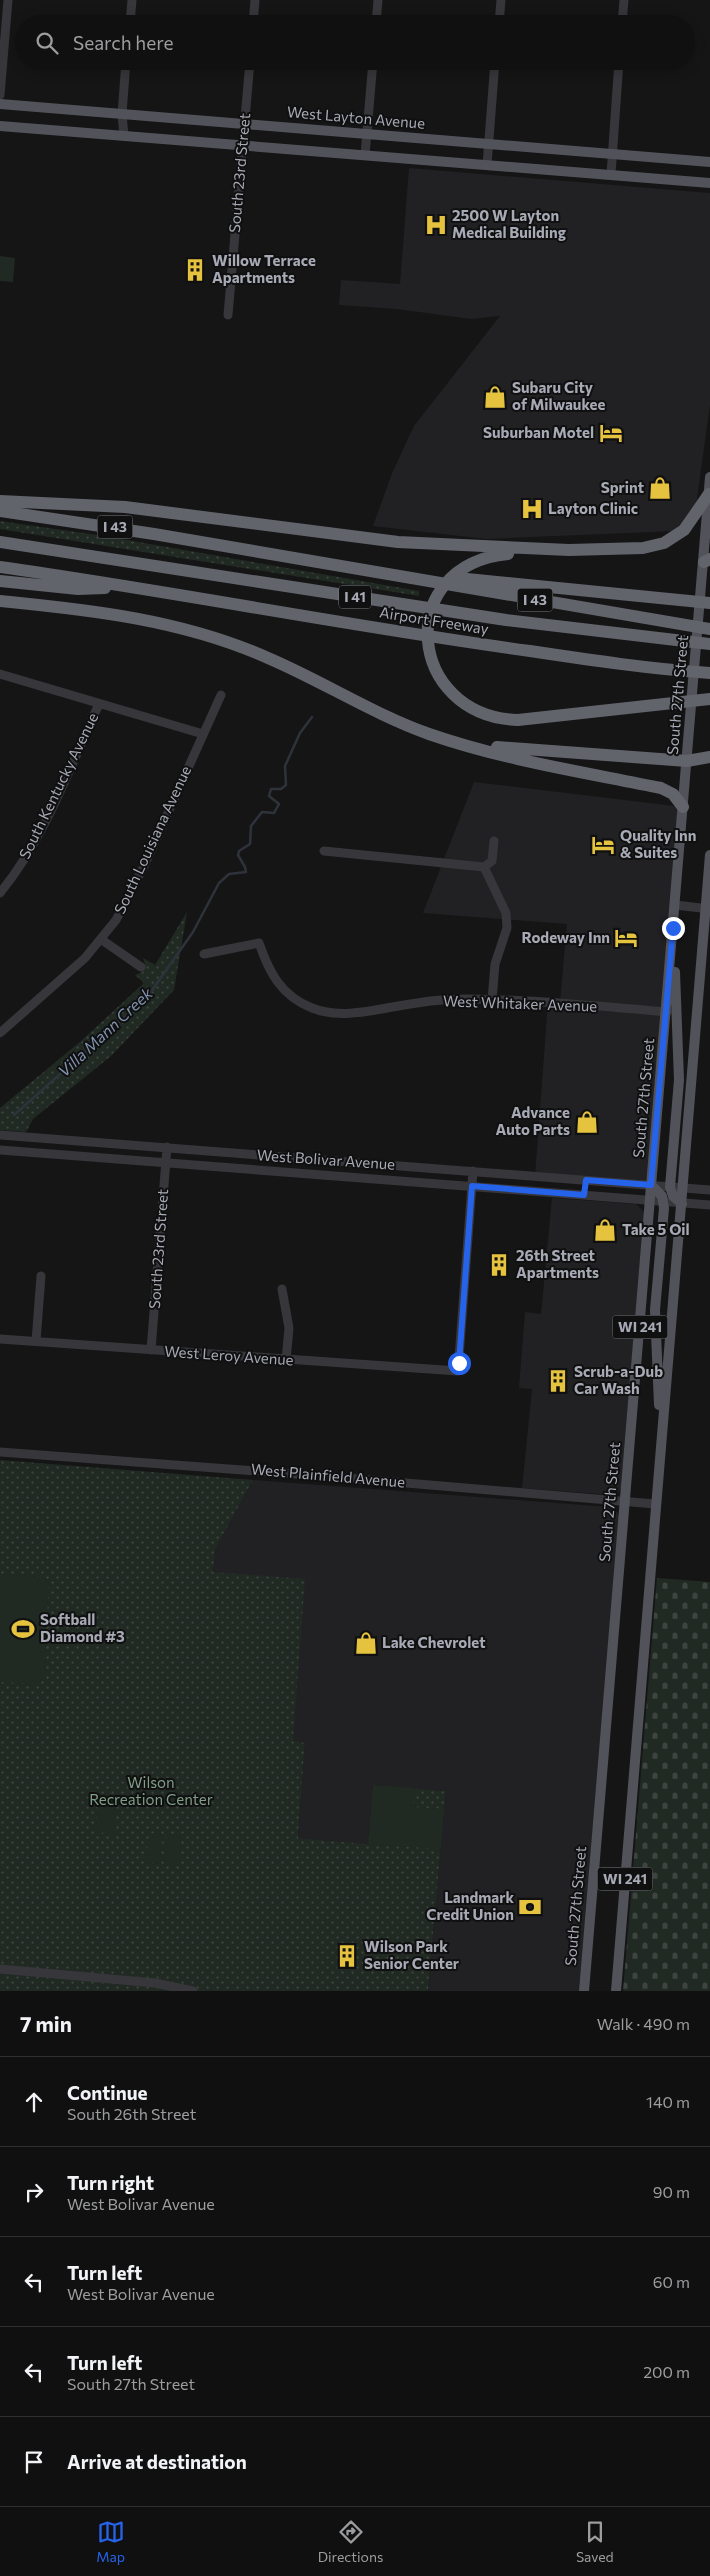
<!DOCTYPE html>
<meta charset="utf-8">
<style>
body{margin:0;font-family:Commissioner,sans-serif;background:#191919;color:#f1f3f6}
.stop{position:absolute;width:15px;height:15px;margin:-11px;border:4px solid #2563eb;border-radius:50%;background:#fff}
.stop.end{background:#2563eb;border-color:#fff;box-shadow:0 1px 5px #0008}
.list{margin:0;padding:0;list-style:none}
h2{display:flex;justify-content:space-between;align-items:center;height:65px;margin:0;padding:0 20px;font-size:21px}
h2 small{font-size:16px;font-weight:400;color:#9c9d9f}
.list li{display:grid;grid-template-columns:32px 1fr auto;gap:15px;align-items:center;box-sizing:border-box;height:90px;padding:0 20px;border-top:1px solid #303030}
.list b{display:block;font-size:19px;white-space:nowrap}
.list p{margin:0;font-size:16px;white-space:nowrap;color:#9c9d9f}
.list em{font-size:16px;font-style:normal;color:#9c9d9f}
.icon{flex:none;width:28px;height:28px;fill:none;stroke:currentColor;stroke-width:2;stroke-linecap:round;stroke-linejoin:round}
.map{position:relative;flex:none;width:710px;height:1991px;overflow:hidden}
.search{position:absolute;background:#101010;box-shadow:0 2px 12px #0003;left:15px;right:15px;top:15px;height:55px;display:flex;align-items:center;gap:12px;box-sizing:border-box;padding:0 18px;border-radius:28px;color:#9c9d9f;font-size:19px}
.sheet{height:515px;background:#101010}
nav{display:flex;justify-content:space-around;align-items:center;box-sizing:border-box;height:70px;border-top:1px solid #303030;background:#101010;font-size:14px;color:#9c9d9f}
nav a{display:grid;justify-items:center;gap:2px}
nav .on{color:#2563eb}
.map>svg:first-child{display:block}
.built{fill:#212123}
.grass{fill:url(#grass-dots)}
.cemetery{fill:url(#cemetery-stones)}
.garden{fill:#212923}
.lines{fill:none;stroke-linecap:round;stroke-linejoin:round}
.stream{stroke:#2e333b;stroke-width:2.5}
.minor{stroke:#36363b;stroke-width:9}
.major{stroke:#52535a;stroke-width:10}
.highway{stroke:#62646c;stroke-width:12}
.route{stroke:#2563eb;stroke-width:6}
.labels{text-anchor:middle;stroke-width:4;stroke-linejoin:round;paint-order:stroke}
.shield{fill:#101011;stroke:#7a7c84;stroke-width:1}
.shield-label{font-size:14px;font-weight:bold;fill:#a7aab5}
.street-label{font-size:15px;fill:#a7aab5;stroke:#101011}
.poi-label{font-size:15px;font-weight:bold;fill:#a7aab5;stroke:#101011;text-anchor:start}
.park-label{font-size:15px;fill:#809f86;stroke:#101011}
.water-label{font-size:16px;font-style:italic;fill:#8193ae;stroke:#101011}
</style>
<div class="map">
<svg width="710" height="1991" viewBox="0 0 710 1991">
<defs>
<pattern id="grass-dots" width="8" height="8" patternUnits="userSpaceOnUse" patternTransform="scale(1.25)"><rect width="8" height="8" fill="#212923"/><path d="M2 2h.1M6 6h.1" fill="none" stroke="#3e4541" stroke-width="1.8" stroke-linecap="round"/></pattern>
<pattern id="cemetery-stones" width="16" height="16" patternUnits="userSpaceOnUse" patternTransform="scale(1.25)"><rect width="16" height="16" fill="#212923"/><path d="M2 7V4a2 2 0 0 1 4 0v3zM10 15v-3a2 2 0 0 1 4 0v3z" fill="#3e4541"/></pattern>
</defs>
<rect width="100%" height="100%" fill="#151516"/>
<path class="built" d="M409,168l301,25v212l-14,101 -13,19 -9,6 -188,8 -113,-13 20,-55 21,-45 86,-110 -29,3 -74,-10 -58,-4 2,-25 59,4z
M474,782l209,25 -32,378 -116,-9 13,-174 12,1 7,-79 -144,-11z
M552,1198l84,6 8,8 -23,276 -2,4 -7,3 -90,-7 10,-99 -13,-1 6,-76 16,2z
M253,1480l357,27 7,5 2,4 -40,475h-151l18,-200 -73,-6 -5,59 -70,-6 7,-95 -12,-1 -80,-170 3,-24z"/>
<path class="grass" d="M0,521l104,15 315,55v5l-419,-67z
M187,912l-13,78 -63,66 -78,63 -7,13 -26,-2v-22l81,-67 63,-58 -9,-8 7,-3 3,-8 -2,-6 12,7z
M0,1460l253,20 -37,68 -3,24 92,7 -12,162 12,2 -7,95 70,6 5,-59 73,6 -18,200h-428z"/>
<path class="cemetery" d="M657,1578l53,4v409h-87z"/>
<path class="garden" d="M0,256l15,2 -2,24 -13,-1z
M0,1574l41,3 8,3 -5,98 -7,6 -37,-2z
M373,1785l41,3 -1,19 31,2 -3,40 -73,-5z
M98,1801l19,2 -3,31 -18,-2z
M149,1833l14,1 -3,30 -14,-1z
M167,1835l14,1 -3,30 -14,-1z"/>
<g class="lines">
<path class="stream" d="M14,1115l134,-119 45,-64 26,-49 10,-9 17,-2 -1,-5 -7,-12 1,-4 11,-7 1,-18 11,-14 12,1 5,-9 -10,-8 2,-7h10l5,-4 -1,-19 15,-33 12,-16"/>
<path class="minor" d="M130,24l2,-24
M253,24l2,-24
M376,24l2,-24
M499,24l2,-24
M622,24l2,-24
M0,95l8,-95
M124,136l-2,-22 4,-53
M365,155l8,-94
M487,165l8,-104
M611,174l8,-113
M228,315l22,-254
M0,674l203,60
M324,851l160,16 8,-6 2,-20
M484,867l22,46 1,15 -12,36 -3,36
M0,893c45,-55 70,-126 99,-189
M675,905l35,4
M102,940l39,27
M204,954l55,-11c10,29 22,53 53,65 32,13 71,-1 105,-5 17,-3 35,-4 53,-4 65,1 131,7 197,13
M0,1033l85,-75 31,-38 28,-54 77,-171
M0,1135l710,55
M0,1150l710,55
M282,1289l7,39 -3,32
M0,1339l458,32 15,-200
M36,1341l5,-65
M151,1350l16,-203
M0,1452l323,24 332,28
M0,1969l155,14 38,8"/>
<path class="major" d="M0,104l710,58
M0,126l710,57
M675,972l4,108 -9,107 3,9 9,8
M651,1185l11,11 2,12 -9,102 4,95
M584,1991l126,-1514
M616,1991l94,-1136"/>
<path class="highway" d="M0,501l125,6 273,35 171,8 74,-2 21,-5 20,-13 25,-36
M0,511l154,23 556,95
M0,542l506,78 204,24
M508,554c-115,11 -102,162 10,166l192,-21
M704,562l6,-3
M0,567c177,25 353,60 530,84 60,9 120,18 180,22
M457,578l253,25
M0,581l78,8 27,-1
M0,601c92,9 183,19 268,57 54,23 105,56 161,76 75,26 154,38 232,54l12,6 10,13
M497,747l190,14 23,-4"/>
</g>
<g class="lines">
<path class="route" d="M459,1363l13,-177 112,9 2,-15 65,5 22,-257"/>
</g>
<defs>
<symbol id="hospital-bare" viewBox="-9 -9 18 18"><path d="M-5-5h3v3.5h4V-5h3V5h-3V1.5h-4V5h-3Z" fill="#e5c33e" stroke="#101011" stroke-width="2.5" paint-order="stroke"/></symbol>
<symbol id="building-bare" viewBox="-9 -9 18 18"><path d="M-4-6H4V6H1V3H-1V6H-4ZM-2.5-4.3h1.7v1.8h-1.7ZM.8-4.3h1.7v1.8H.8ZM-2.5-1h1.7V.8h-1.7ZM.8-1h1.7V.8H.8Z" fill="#e5c33e" stroke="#101011" stroke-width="2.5" paint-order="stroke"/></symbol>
<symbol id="shop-bare" viewBox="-9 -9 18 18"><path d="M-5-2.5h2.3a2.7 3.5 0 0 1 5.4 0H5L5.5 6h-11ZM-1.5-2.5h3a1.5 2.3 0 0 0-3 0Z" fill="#e5c33e" stroke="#101011" stroke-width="2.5" paint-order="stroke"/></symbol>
<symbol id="hotel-bare" viewBox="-9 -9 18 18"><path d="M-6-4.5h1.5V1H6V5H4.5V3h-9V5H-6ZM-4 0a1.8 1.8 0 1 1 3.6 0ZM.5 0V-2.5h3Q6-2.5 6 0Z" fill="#e5c33e" stroke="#101011" stroke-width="2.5" paint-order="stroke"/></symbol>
<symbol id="stadium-bare" viewBox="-9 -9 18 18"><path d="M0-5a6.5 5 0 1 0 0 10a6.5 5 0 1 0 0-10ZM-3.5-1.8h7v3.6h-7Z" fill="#e5c33e" stroke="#101011" stroke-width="2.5" paint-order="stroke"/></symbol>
<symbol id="bank-bare" viewBox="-9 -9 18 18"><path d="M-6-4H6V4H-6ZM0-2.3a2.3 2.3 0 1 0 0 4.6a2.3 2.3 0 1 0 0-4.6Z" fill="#e5c33e" stroke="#101011" stroke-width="2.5" paint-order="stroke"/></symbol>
</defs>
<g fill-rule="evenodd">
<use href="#hospital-bare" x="420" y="209" width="32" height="32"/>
<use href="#building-bare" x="179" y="254" width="32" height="32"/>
<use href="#shop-bare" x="479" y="381" width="32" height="32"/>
<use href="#hotel-bare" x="595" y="417" width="32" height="32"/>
<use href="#shop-bare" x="644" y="472" width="32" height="32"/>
<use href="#hospital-bare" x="516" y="493" width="32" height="32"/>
<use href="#hotel-bare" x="587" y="829" width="32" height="32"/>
<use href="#hotel-bare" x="610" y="922" width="32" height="32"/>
<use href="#shop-bare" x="571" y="1106" width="32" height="32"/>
<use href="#shop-bare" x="589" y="1214" width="32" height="32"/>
<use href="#building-bare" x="483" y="1249" width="32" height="32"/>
<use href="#building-bare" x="542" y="1365" width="32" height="32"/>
<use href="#stadium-bare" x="7" y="1613" width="32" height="32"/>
<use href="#shop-bare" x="350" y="1627" width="32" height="32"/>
<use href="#bank-bare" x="514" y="1891" width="32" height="32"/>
<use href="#building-bare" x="331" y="1940" width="32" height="32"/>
</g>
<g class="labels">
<g class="shield">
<rect x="97.5" y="515.5" width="35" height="23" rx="4"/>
<rect x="339" y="585.5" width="32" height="23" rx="4"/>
<rect x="517.5" y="588.5" width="35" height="23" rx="4"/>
<rect x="612.5" y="1315.5" width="55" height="23" rx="4"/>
<rect x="597.5" y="1867.5" width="55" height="23" rx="4"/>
</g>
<g class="shield-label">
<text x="115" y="532">I 43</text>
<text x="355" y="602">I 41</text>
<text x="535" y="605">I 43</text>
<text x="640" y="1332">WI 241</text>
<text x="625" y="1884">WI 241</text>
</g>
<g class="street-label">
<text transform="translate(356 118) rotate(5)" y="5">West Layton Avenue</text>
<text transform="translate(240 173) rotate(-85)" y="5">South 23rd Street</text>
<text transform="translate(434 621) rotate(9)" y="5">Airport Freeway</text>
<text transform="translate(678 695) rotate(-85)" y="5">South 27th Street</text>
<text transform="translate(59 786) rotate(-64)" y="5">South Kentucky Avenue</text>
<text transform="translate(153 840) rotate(-65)" y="5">South Louisiana Avenue</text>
<text transform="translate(520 1004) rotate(2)" y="5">West Whitaker Avenue</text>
<text transform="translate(644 1098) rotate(-85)" y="5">South 27th Street</text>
<text transform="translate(326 1160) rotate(4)" y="5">West Bolivar Avenue</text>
<text transform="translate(159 1249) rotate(-86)" y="5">South 23rd Street</text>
<text transform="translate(229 1356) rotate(4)" y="5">West Leroy Avenue</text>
<text transform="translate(328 1476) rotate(5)" y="5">West Plainfield Avenue</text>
<text transform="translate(610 1502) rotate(-85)" y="5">South 27th Street</text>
<text transform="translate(576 1906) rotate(-85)" y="5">South 27th Street</text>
</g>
<g class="poi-label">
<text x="452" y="221">2500 W Layton<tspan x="452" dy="17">Medical Building</tspan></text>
<text x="212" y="266">Willow Terrace<tspan x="212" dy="17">Apartments</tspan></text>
<text x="512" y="393">Subaru City<tspan x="512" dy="17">of Milwaukee</tspan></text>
<text x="594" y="438" text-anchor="end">Suburban Motel</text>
<text x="644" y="493" text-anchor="end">Sprint</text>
<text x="548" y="514">Layton Clinic</text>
<text x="620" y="841">Quality Inn<tspan x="620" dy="17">&amp; Suites</tspan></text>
<text x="610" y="943" text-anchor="end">Rodeway Inn</text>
<text x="570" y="1118" text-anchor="end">Advance<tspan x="570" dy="17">Auto Parts</tspan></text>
<text x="622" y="1235">Take 5 Oil</text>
<text x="516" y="1261">26th Street<tspan x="516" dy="17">Apartments</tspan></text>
<text x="574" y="1377">Scrub-a-Dub<tspan x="574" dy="17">Car Wash</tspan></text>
<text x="40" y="1625">Softball<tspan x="40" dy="17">Diamond #3</tspan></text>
<text x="382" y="1648">Lake Chevrolet</text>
<text x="514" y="1903" text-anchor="end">Landmark<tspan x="514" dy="17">Credit Union</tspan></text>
<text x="364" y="1952">Wilson Park<tspan x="364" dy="17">Senior Center</tspan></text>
</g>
<g class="park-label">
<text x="151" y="1788">Wilson<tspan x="151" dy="17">Recreation Center</tspan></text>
</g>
<g class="water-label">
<text transform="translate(105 1032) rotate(-43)" y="6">Villa Mann Creek</text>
</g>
</g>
</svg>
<div class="stop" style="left:459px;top:1363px"></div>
<div class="stop end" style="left:673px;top:928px"></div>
<div class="search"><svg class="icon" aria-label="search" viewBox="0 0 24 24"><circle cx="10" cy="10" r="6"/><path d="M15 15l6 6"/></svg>Search here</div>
</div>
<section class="sheet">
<h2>7 min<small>Walk · 490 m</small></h2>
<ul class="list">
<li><svg class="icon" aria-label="ahead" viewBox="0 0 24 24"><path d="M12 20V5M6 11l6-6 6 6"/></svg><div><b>Continue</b><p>South 26th Street</p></div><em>140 m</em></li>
<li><svg class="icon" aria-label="right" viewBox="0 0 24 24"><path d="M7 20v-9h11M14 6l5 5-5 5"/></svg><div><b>Turn right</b><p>West Bolivar Avenue</p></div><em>90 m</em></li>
<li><svg class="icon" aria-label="left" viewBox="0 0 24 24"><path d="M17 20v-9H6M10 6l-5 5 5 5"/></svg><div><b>Turn left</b><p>West Bolivar Avenue</p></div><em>60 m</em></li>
<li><svg class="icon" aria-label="left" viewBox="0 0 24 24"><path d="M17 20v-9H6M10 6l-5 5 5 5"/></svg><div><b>Turn left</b><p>South 27th Street</p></div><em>200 m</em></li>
<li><svg class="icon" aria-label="arrive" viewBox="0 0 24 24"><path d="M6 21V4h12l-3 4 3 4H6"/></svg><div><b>Arrive at destination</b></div></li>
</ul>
</section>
<nav>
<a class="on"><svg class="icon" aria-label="map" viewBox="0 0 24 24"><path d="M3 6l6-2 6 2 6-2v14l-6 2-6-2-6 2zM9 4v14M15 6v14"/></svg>Map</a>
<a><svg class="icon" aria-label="directions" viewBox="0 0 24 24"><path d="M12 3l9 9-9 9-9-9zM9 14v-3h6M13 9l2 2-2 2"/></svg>Directions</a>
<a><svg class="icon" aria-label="saved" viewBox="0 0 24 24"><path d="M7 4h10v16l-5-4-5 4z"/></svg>Saved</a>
</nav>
